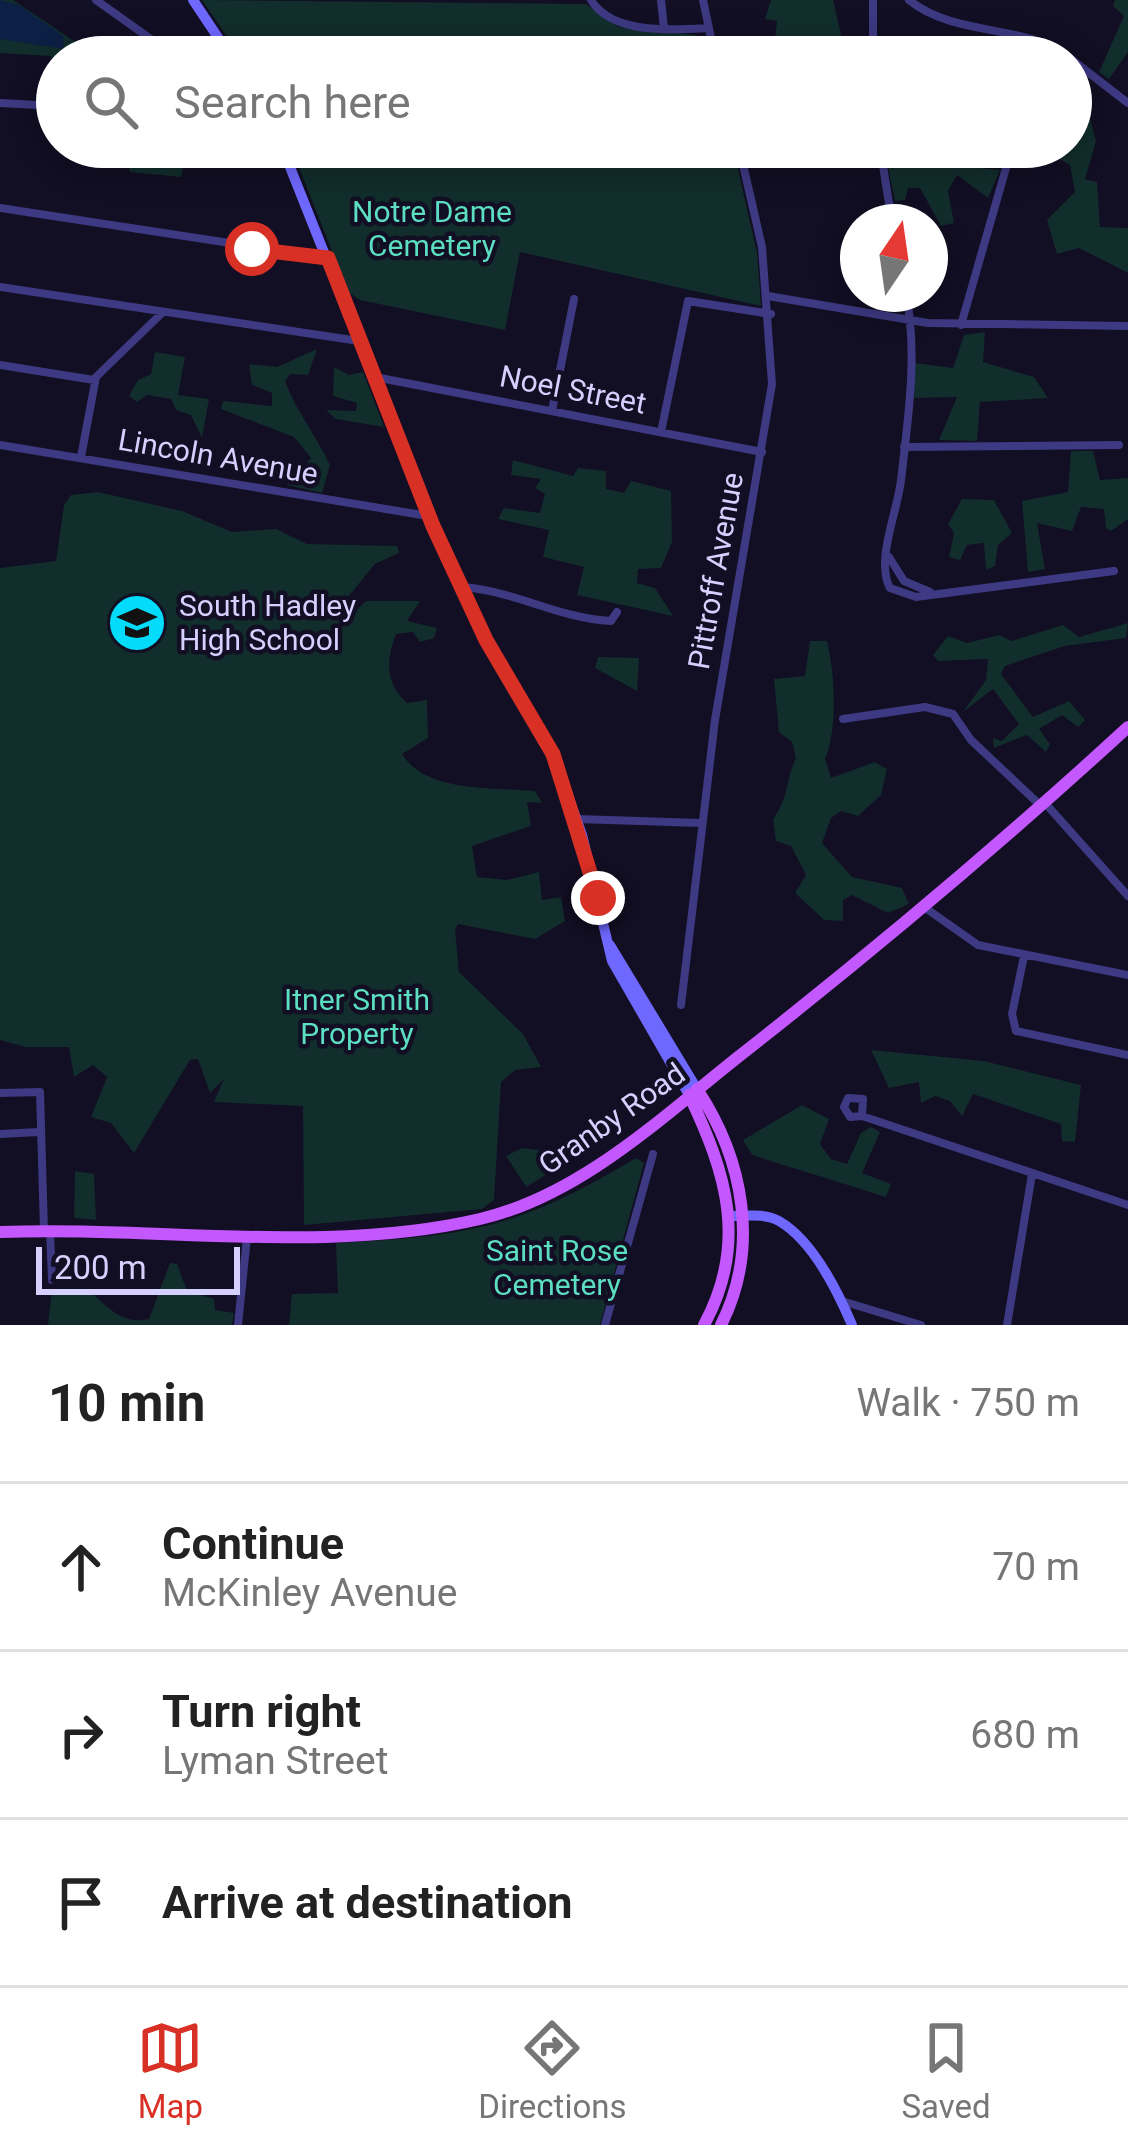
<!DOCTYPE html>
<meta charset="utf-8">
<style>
body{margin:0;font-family:Roboto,sans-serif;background:#f2f2f2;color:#222}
.compass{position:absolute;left:840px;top:204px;width:108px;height:108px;border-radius:50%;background:#fff;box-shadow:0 6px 30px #0003;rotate:13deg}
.scale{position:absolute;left:36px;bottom:30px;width:204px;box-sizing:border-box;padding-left:12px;border:6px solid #d6d0ff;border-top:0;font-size:33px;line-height:42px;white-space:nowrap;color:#d6d0ff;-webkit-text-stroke:9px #120e23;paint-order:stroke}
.stop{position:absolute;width:36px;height:36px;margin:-27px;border:9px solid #d93025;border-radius:50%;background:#fff}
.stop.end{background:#d93025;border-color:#fff;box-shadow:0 3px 12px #0008}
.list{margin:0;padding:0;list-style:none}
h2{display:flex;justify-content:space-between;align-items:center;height:156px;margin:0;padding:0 48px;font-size:51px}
h2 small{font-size:39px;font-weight:400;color:#767676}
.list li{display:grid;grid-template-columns:78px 1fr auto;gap:36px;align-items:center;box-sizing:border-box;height:168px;padding:0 48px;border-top:3px solid #e0e0e0}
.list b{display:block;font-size:45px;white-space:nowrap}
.list p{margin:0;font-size:39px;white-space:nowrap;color:#767676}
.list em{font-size:39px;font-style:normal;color:#767676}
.icon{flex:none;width:66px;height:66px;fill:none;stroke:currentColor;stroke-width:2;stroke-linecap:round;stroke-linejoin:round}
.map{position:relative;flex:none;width:1128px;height:1325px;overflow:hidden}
.search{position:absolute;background:#fff;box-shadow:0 6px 30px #0003;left:36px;right:36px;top:36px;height:132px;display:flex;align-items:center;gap:30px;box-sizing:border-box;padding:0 42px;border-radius:66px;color:#767676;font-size:45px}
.sheet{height:660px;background:#fff}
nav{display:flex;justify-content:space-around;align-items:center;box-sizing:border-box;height:168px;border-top:3px solid #e0e0e0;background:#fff;font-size:33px;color:#767676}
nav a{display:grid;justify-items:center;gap:6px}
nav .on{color:#d93025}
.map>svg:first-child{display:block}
.green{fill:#112d2c}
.water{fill:#0c1f44}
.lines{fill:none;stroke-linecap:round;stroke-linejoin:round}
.street{stroke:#3d3982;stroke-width:8}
.secondary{stroke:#6f68fe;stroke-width:10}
.primary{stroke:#c358fe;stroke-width:12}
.route{stroke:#d93025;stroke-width:15}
.labels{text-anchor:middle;stroke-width:9;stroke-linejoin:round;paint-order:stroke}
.park-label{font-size:30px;fill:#5cdec1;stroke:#120e23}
.street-label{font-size:30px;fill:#d6d0ff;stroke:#120e23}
.poi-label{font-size:30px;fill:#d6d0ff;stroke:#120e23;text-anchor:start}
</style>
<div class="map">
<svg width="1128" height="1325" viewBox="0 0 1128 1325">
<rect width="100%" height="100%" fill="#120e23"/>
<path class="green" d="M0,0h13l85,57h-41v5l-7,-6 -50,-3z
M202,0l384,4 32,23 78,8 12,22h-467z
M771,0h62l10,43 -20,7v7h-26l-2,-10 -21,2 3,-28 -12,-2z
M1115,0h13v52l-19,27 -10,-7 25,-56 -11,-10z
M1090,118l6,23 -11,38 12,3 3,45 28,1v45l-49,-25 -22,6 -10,-34 28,-28 -5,-27 -33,-18h34v-13z
M123,147h64l-6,30 -51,-5z
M291,147h442l24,106 4,53 -241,-54 -15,78 -145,-30 -12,-8z
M884,147h79l7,20 30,3 -12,28 -31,-23 -9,16 6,32 -13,3 -21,-38h-12l-3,12 -10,1z
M985,332l-2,30 51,15 14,21 -68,4 -3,39 -38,-1 18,-43 -43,1 1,-35 38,5 11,-33z
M317,349l-9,26 -18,-1 -5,7c11,30 31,54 45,84l-8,28 -35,-8 24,-27 -17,-21 -73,-28 2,-8 49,5v-13l-20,-8 -3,-21 28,3z
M155,352l30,5 -7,38 31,4 -7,39 -11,-23 -15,-5 -5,-11 -24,-4 -10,7 -8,-6 9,-16 13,-6z
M334,367l15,8 14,-3 21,55 -48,-8 -10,-9 30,1 1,-8 -24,-7z
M1071,451h22l7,29 28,-2v41l-17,12 -5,-3 -2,-19 -23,-2 -9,24 -35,-8 8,46 -17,3 -6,-71 46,-9z
M513,460l60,16 5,-8 28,3v18l18,4 7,-12 40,10 1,51 -11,26 -23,1 -1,14 18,5 18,28 -96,-21 7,-28 -41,-10 6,-27 -51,-11 6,-11 36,5 5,-19 -10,-6 6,-9 -30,-4z
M98,492l84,19 50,21 44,-3 31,15 90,2 2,7 -24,11 -36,44 14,5 13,-12h54l-13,20 30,7 -3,10 -14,4 -7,-10 -17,2c-10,26 -11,49 11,69l20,-3 1,38 -26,16c24,39 91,33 133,37l7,12 -15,-1 4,24 -59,20 5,31 30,3 32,-8 3,28 19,-3 4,24 -30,18 -77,-15 -3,6 4,42 64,62 18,33 -26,3 -14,12 -7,118 -12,9 -178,16 -1,-119 -89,-4 10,-23 -14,14 -12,-34 -8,1 -56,93 -23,-30 -20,-6 16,-40 -14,-12 -19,12 -5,-30h-44l-25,-7v-472l56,-7 8,-56 7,-10z
M962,499l32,1 18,33 -14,12 -3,21 -9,4 -2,-27 -17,2 -7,15 -11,-3 5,-24 -6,-9z
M1128,623l-2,15 -61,8 -60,20 -4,8 32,43 36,-16 16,19 -7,7 -16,-12 -23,14 11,15 -4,8 -19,-17 -33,13 -1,-10 9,3 17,-17 -26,-35 -30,23 23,-32 2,-21 -50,2 -5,-6 15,-19 19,7 32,-8 12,6 52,-16 16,12z
M810,641h17c8,34 11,87 -2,118l6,19 44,-16 12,7 -6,26 -23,21 -17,-5 -10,7 -9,25 30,34 50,11 7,16 -21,9 -36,-18 -9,5v21l-19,-1 -29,-27 11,-18 -15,-29 -15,-5 -3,-22c15,-19 13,-40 23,-61l-4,-16 -13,-10 -5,-53 31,-3z
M598,657l41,1 -2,33 -42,-23z
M871,1050l113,11 97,24 -6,57 -13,-1 -1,-17 -88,-30 -11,22 -12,-15 -15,-5 -14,7 -2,-21 -30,6z
M802,1105l27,14 -9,25 11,15 16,5 14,-31 10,-6 9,5 -18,41 29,11 -5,13 -134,-42 -9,-15z
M522,1148l16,2 14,21 -26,16 -20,-31z
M636,1158l8,5 -44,162h-311l3,-31 46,-1 -2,-50c134,-7 183,-15 300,-85z
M75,1171l19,3 2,46 -22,-2z
M170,1263l7,1 10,27 27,8 1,11 19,3 -2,12h-184l4,-36 36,1c20,16 32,35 61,29z"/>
<path class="water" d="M0,0l19,5 44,31 1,13 -64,-10z"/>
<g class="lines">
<path class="street" d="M96,0l59,42
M591,0c21,35 82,30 118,28
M661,0l3,28
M703,0l12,57
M873,0v57
M909,0c48,38 111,22 160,57
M1071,59l57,44
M0,103l57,3
M880,147l12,75
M0,208l328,50
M0,287l359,54
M906,294c12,59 2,126 -5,186 -3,30 -26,81 -11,108l26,9 198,-26
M768,296l160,27 200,3
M961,325l51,-178
M0,365l94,15
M375,377l387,75
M552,411l22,-112
M661,432l27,-131 83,13
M0,445l428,71
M904,447l215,-2
M81,457l15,-80 65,-63
M889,557l15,24 26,11
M463,587c56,5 94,31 148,34l6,-9
M843,719l82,-12 28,7 18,26 69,65
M1045,803l83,93
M577,819l124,4
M924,907l54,38 150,30
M1024,956l-12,58 4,17 112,24
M681,1005l34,-285 57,-336 -10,-137 -23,-100
M0,1093l40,-1 4,138
M862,1116l1,-17 -15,-1 -4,9 6,10 12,-1 266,89
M0,1134l39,-2
M50,1230l2,50
M842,1301l79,24
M238,1325l9,-88
M605,1325l48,-171
M1007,1325l25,-151"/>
<path class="secondary" d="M193,0l38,57
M282,147l151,379 53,114 67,114 29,81 30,126 77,134
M610,945l87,144
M731,1216c16,0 34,-3 48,5 33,19 59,71 73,104"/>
<path class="primary" d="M697,1089c47,71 63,159 24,236
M689,1095c38,79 59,149 15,230
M0,1232c157,-6 326,23 480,-13 103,-24 186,-106 267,-169 131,-103 258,-210 381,-323"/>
</g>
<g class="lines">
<path class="route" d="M252,249l76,9 105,268 53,114 67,114 45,144"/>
</g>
<defs>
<symbol id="school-disc" viewBox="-11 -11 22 22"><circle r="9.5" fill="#02dbf9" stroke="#120e23"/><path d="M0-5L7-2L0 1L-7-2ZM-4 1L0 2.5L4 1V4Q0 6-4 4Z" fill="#111"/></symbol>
</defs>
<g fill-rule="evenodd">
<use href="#school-disc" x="104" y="590" width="66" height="66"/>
</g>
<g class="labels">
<g class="park-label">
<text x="432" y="222">Notre Dame<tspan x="432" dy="34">Cemetery</tspan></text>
<text x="357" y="1010">Itner Smith<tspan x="357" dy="34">Property</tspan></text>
<text x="557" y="1261">Saint Rose<tspan x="557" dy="34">Cemetery</tspan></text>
</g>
<g class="street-label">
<text transform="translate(573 390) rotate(11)" y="10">Noel Street</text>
<text transform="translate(218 457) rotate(10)" y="10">Lincoln Avenue</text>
<text transform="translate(716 571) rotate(-80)" y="10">Pittroff Avenue</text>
<text transform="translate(612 1119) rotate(-35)" y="10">Granby Road</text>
</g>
<g class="poi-label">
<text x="179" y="616">South Hadley<tspan x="179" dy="34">High School</tspan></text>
</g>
</g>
</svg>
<svg class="compass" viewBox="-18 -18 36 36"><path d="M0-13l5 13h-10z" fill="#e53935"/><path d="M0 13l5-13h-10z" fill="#767676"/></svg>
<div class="scale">200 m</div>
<div class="stop" style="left:252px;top:249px"></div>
<div class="stop end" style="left:598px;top:898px"></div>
<div class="search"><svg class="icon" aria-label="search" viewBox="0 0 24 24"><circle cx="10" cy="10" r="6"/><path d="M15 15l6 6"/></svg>Search here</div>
</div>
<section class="sheet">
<h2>10 min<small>Walk · 750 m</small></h2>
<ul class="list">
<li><svg class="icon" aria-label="ahead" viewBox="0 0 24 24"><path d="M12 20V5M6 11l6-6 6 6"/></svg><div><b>Continue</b><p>McKinley Avenue</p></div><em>70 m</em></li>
<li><svg class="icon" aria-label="right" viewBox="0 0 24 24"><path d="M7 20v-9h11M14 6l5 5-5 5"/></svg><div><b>Turn right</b><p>Lyman Street</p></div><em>680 m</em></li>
<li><svg class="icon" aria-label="arrive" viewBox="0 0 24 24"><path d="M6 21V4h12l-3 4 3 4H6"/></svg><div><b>Arrive at destination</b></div></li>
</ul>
</section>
<nav>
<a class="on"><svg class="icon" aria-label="map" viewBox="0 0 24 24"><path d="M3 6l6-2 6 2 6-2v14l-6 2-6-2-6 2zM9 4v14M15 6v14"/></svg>Map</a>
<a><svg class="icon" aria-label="directions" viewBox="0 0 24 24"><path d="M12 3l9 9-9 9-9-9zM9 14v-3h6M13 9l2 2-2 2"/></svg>Directions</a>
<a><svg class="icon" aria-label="saved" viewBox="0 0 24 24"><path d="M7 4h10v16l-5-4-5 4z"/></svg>Saved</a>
</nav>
